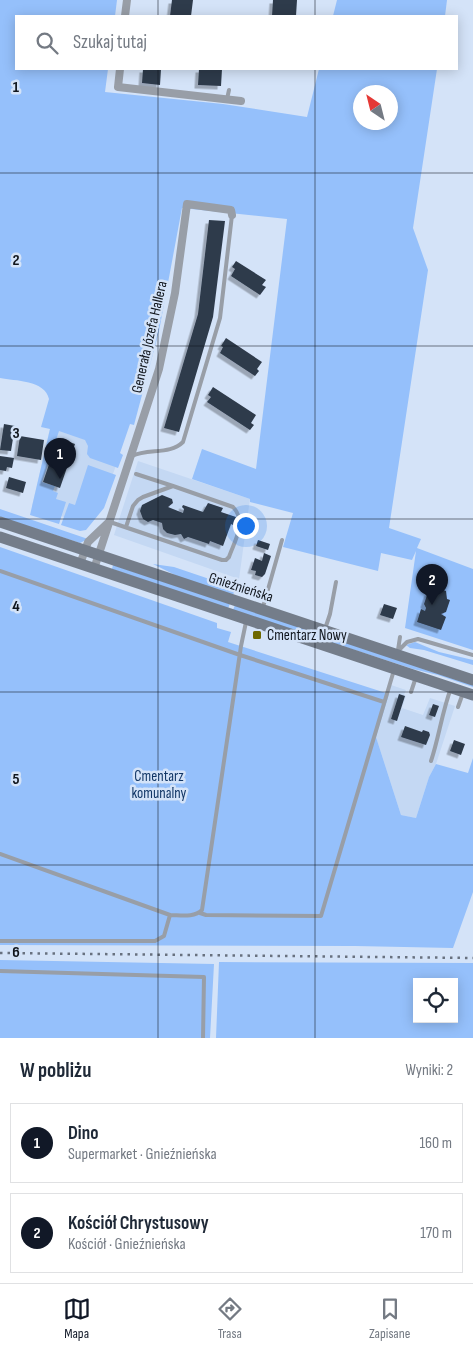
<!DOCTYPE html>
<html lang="pl">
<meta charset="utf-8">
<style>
body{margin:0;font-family:"Sofia Sans Condensed",sans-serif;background:#f6f6f7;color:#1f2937}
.controls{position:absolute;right:15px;bottom:15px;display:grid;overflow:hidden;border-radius:0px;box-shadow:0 2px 12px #0003}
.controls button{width:45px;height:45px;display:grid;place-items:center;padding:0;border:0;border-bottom:1px solid #e0e1e3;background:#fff;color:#1f2937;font:25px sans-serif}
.compass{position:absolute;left:353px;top:85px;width:45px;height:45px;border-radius:50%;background:#fff;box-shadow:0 2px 12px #0003;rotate:325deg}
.you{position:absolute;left:245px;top:525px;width:18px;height:18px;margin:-12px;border:4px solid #fff;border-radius:50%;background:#1a73e8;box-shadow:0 0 0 8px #1a73e833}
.badge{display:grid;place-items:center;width:32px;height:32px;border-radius:50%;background:#111827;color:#fff;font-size:16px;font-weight:700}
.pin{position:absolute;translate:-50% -41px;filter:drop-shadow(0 1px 2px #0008)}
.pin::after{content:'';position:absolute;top:26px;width:18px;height:15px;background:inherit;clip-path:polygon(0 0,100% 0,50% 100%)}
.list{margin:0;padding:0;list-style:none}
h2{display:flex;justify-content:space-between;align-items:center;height:65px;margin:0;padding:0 20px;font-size:21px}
h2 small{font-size:16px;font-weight:400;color:#747a83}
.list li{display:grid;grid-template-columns:32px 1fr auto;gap:15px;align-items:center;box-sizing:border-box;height:80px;margin:0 10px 10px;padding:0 10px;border:1px solid #e0e1e3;border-radius:0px}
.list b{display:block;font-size:19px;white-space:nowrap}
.list p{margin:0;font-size:16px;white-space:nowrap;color:#747a83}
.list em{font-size:16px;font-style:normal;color:#747a83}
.icon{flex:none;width:28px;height:28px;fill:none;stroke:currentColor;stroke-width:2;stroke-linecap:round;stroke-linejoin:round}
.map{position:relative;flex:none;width:473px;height:1038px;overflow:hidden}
.search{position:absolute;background:#fff;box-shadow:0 2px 12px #0003;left:15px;right:15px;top:15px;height:55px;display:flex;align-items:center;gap:12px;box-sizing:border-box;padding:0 18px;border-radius:0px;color:#747a83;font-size:19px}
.sheet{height:245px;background:#fff}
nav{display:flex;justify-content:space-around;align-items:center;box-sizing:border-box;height:70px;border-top:1px solid #e0e1e3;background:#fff;font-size:14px;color:#747a83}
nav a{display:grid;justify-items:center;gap:2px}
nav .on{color:#111827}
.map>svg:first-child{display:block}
.built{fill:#c4d8f3}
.green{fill:#95c0fb;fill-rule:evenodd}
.building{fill:#2f3b4b;filter:url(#shadow)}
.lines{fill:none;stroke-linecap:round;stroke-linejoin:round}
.service{stroke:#989ea7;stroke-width:4}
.minor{stroke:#989ea7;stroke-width:8}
.secondary{stroke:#747d8a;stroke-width:11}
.rail{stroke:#68717f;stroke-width:2.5;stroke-dasharray:2.5 5;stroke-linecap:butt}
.grid{fill:none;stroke:#11161d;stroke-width:1;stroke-opacity:0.55}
.poi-dot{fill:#6d6800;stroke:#d4e3f8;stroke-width:2}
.labels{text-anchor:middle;stroke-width:5;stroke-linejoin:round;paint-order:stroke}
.street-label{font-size:15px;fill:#11161d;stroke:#d4e3f8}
.poi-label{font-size:15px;fill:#11161d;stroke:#d4e3f8;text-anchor:start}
.park-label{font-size:15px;fill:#113665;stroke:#d4e3f8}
.grid-label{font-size:16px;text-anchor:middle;font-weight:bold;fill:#11161d;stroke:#d4e3f8;stroke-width:5;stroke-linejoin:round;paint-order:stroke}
</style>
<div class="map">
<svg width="473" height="1038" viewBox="0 0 473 1038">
<defs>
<filter id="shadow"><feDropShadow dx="-3.5" dy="3.5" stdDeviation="0" flood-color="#0004"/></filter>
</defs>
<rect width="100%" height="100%" fill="#d4e3f8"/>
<path class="built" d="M51,424l69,30 -20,57 -22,11 -46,-16z
M138,461l112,38 -11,80 -125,-44z
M391,685l15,5 -2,5 2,1 -4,12 21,7 7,-17 25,8 -19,58 -7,13 -13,41 -15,-3 -25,-78z"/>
<path class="green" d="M0,0h117l-2,16h-99v53h92l-3,23 118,12 84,13 12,-48h118l-24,159 15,42 -39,258 32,11 -4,9 56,21v81l-68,-22 11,-77 -4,9 -31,-7 -3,18 -95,-24 10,-34 -43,-11v-3l-58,-20 10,-30 54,20 31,-250 -105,-11 -23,123 -25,94 -4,-1 -10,29 3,2 -5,13 -28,-10 -3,-4 1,-8 -3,-6 -26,-9 -17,51 13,4 -2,5 5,2 -2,6 10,3 -7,22 -29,-9 20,-86 -9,-2 8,-28c-4,-19 -34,-18 -49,-21zM360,92h30v30h-30z
M337,0h110l-2,16h-112z
M88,465l28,10 -12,33 -18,22 -6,1 -19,-6 8,-22 6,2z
M0,509l88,30 -8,4 -80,-26z
M0,547l217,76v5l14,4 -3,10 161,52 -13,43 25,78 15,3 13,-41 7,-13 32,9 5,-15v134l-20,56 -98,-2 -355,-1z
M153,564l21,3 59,20 2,3 -2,5 -52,-17z
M113,565l117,38 -2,6 -116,-40z
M235,605l238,79v3l-35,-12 -25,-6 -180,-59z
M415,642l24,10 34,8v5l-49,-15 -14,-2 -4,-3z
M0,960l214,4 -4,74h-210z
M219,962l254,1v75h-257zM417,982h37v37h-37z"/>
<path class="building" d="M172,0h21l-2,16h-21z
M273,0h24l-1,16h-24z
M143,69h18l-1,16 -18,-2z
M199,69h23l-1,17 -23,-1z
M209,220l16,1 -12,96 -34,115 -15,-4 34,-114z
M236,261l30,19 -4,5 4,2 -6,8 -29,-19 4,-7 -3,-2z
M226,338l36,24 -5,7 2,2 -4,5 -35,-23 3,-6 -2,-1z
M213,387l43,28 -5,8 3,2 -4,5 -43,-28 4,-5 -3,-2z
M4,424l11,2 -4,25 -11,-1z
M20,436l24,4 -3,20 -24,-4z
M58,438l17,6 -15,44 -17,-6z
M0,456l14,2 -2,10 -5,-1 -1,4 -6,-1z
M9,477l17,5 -3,11 -17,-5z
M162,495l10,4 1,4 -5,4 15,6 1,-4 -2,-2 1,-2 20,7 5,-9 15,5 -2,4 15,5 -3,8 -2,-1 -8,22 -13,-5 -1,3 -21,-7 -4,2 -3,-5 -6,1 -8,-2 -4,-4 -1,-6 -9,-3 -5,2 -5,-3 -3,-8 2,-6z
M258,540l12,4 -2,6 -12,-4z
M264,553l7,3 -6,18 -3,3 -7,-2 1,-4 -5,-1 4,-12 7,3z
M438,588l8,3 1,8 3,1 -4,12 -5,2 5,3 -5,13 -24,-8 4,-13 4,2 1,-3 -2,-4 4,-12 3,1z
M384,604l13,4 -4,11 -13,-4z
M399,694l6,2 -8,25 -6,-2z
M433,704l6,2 -4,11 -6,-2z
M405,726l17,6 1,-2 6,2 1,3 -4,10 -25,-8z
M454,740l11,4 -4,11 -11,-4z"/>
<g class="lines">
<path class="service" d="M227,99l2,-9
M132,456c16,-8 38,-1 51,-14l37,-124 12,-103
M136,474l37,12
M110,522l112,38h4l3,-3c6,-17 18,-35 4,-50l-60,-21 -30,11 -5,3 -5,6 -7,21
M0,571l240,84 144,47
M263,607l19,-67
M325,629l5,-15 6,-32
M398,650l2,-13
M397,652l10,-10 11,-3 55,16
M411,692l5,-15
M458,707l5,-14
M431,761c8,-24 11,-49 20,-73
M0,854l170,61
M200,913l6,2 115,1 73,-246
M0,941h155l9,-5 6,-21c10,0 24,3 32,-5l39,-264 5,-24
M0,971l204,6 -1,61"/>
<path class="minor" d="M125,16l2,-16
M120,69l-2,18 123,14
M80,564l8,-22 20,-19
M94,569l65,-200 16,-76 12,-89 44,6 1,5"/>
<path class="secondary" d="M0,522l473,158
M0,537l473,158"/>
<path class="rail" d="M0,953l473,5"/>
</g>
<path class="grid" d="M158,0v16M315,0v16M158,69v969M315,69v969M0,173h473M0,346h473M0,519h473M0,692h473M0,865h473"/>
<rect class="poi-dot" x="252" y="630" width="10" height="10" rx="2.5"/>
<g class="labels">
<g class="street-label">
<text transform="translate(149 337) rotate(-77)" y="5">Generała Józefa Hallera</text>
<text transform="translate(241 587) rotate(18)" y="5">Gnieźnieńska</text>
</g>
<g class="poi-label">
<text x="267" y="640">Cmentarz Nowy</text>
</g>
<g class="park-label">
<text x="159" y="781">Cmentarz<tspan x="159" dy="17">komunalny</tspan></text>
</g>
</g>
<g class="grid-label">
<text x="16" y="92">1</text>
<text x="16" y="265">2</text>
<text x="16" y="438">3</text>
<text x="16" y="611">4</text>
<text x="16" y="784">5</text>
<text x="16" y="957">6</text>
</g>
</svg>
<div class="controls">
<button><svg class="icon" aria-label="locate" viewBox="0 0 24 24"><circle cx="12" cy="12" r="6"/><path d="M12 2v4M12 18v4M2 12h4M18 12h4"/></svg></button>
</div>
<svg class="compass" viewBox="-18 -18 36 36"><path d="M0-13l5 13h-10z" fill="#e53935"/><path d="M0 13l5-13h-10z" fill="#747a83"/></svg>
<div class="you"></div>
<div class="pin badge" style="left:60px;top:479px">1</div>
<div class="pin badge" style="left:432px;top:605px">2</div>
<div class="search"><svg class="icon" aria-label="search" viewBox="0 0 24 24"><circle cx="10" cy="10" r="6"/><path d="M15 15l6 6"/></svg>Szukaj tutaj</div>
</div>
<section class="sheet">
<h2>W pobliżu<small>Wyniki: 2</small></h2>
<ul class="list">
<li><span class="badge">1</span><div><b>Dino</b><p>Supermarket · Gnieźnieńska</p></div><em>160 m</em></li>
<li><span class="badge">2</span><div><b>Kościół Chrystusowy</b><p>Kościół · Gnieźnieńska</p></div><em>170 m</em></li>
</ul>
</section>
<nav>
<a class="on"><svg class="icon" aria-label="map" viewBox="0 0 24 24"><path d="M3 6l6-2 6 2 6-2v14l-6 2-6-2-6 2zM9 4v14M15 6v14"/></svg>Mapa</a>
<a><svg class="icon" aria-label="directions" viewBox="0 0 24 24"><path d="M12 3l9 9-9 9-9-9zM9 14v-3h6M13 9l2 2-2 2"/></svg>Trasa</a>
<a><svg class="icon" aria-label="saved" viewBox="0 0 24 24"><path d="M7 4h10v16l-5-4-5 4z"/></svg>Zapisane</a>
</nav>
